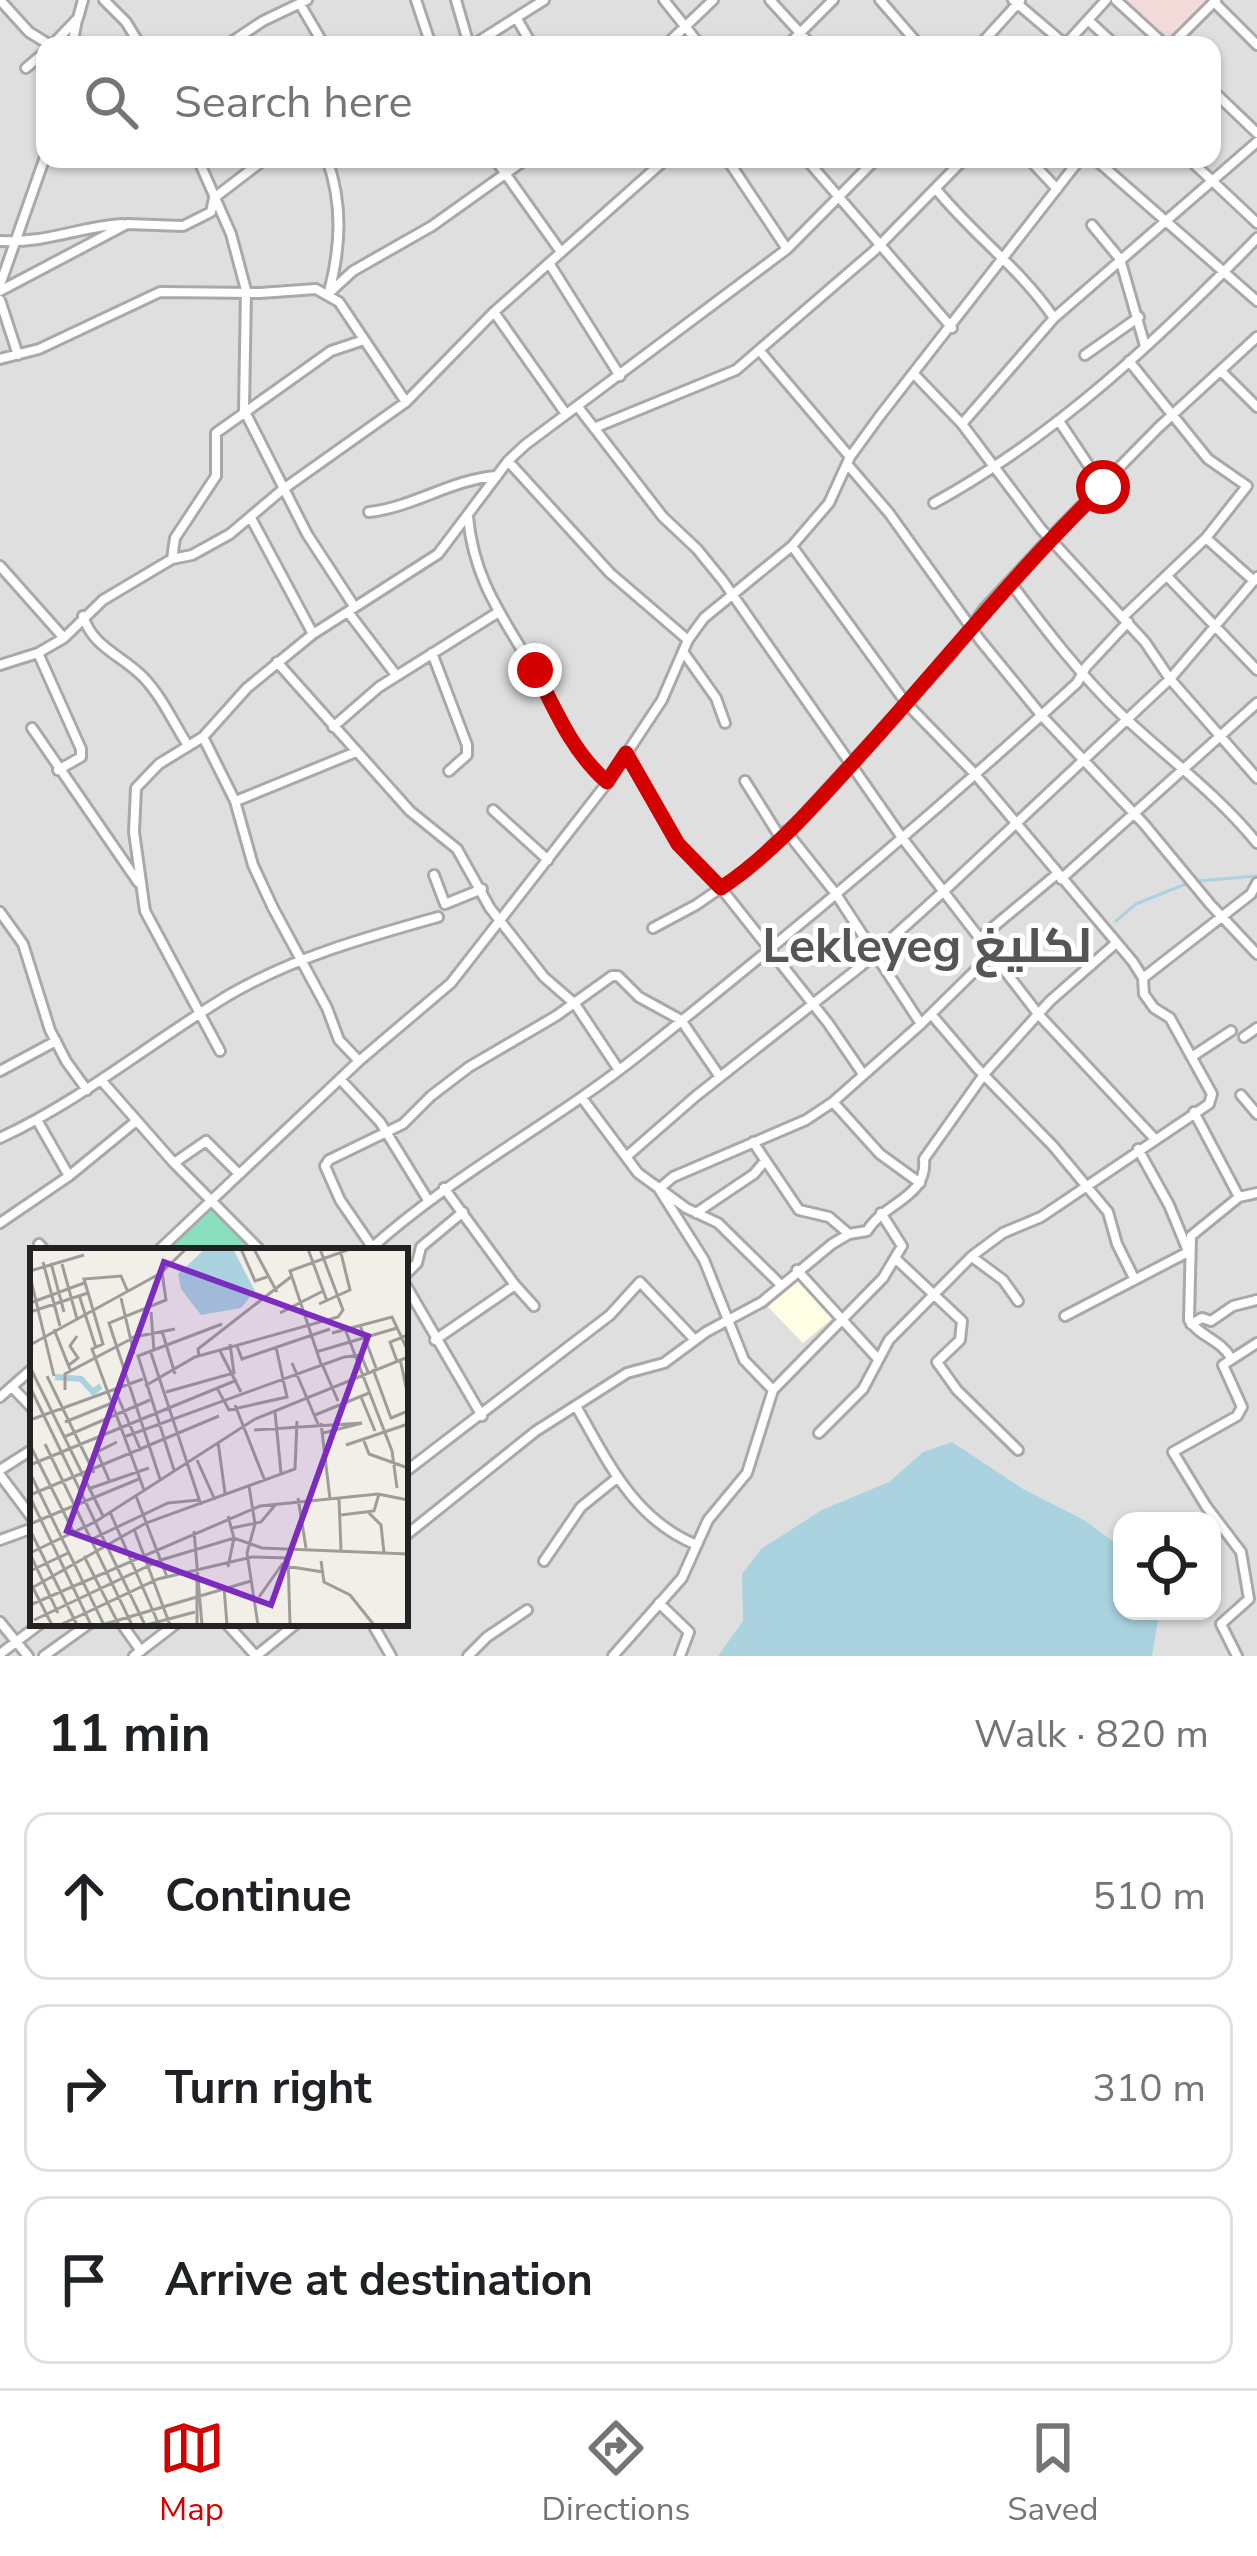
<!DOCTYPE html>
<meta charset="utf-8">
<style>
body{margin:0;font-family:"Nunito Sans",Cairo,sans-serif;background:#f6f6f6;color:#202124}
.controls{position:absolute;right:36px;bottom:36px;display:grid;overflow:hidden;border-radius:24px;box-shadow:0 3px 9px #0004}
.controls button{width:108px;height:108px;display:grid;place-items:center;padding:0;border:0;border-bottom:3px solid #e0e0e0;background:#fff;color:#202124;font:60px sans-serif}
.stop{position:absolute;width:36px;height:36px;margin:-27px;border:9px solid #d40000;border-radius:50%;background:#fff}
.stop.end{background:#d40000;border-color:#fff;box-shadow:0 3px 12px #0008}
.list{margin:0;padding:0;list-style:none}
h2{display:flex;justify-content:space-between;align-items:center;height:156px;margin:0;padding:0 48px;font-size:51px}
h2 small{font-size:39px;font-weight:400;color:#757577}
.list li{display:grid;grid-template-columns:78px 1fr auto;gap:36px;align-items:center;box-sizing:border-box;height:168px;margin:0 24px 24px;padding:0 24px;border:3px solid #e0e0e0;border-radius:24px}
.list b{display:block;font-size:45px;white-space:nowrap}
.list em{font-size:39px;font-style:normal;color:#757577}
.icon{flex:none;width:66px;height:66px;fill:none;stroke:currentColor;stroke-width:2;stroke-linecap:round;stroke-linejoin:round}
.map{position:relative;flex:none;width:1257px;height:1656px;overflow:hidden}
.search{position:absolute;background:#fff;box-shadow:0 3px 9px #0004;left:36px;right:36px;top:36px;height:132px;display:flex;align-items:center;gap:30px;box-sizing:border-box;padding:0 42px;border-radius:24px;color:#757577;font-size:45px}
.sheet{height:732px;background:#fff}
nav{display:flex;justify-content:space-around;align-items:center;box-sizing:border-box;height:168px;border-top:3px solid #e0e0e0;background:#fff;font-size:33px;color:#757577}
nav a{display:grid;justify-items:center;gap:6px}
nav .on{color:#d40000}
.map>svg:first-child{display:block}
.residential{fill:#e0dfdf;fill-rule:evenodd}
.commercial{fill:#f2dad9}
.education{fill:#ffffe5}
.pitch{fill:#88e0be}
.water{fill:#aad3df}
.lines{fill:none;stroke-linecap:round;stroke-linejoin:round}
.stream{stroke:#aad3df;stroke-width:3}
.minor-casing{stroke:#a9a9a9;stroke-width:14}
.minor{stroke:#fff;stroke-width:8}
.route{stroke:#d40000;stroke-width:15}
.labels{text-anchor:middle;stroke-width:10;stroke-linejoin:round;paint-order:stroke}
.district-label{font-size:48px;font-weight:bold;fill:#555;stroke:#fff}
.inset-river{fill:none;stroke:#aad3df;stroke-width:6}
.inset-road{fill:none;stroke:#9f9d99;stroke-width:3}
.view{fill:#7b2cbf;fill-opacity:0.15;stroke:#7b2cbf;stroke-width:6}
.inset-edge{fill:none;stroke:#222;stroke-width:6}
</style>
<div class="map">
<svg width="1257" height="1656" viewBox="0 0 1257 1656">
<rect width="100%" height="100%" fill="#f2efe9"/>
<path class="residential" d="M0,0h1257v1656h-1257zM45,45h1167v114h-1167zM33,1251h372v372h-372zM1122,1521h90v90h-90z"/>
<path class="commercial" d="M1119,0h91l-43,44z"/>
<path class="education" d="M799,1276l35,41 -31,26 -35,-36z"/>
<path class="pitch" d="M211,1207l45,44h-90z"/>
<path class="water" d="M952,1442l71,47 61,31 38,28v63h34l2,10 -6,35h-434l25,-35 -1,-47 19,-25 61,-39 67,-28 34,-30z"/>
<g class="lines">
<path class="stream" d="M1197,881l60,-5
M1116,921l20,-17 52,-21"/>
<defs>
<path id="minor" d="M0,0l29,32 21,13
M104,0l22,22 14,23
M416,0l15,45
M456,0l13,45
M664,0l36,45
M770,0l41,45
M880,0l39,45
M1013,0l53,45
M1116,0l49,45
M1214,2l43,43
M300,4l24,41
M517,19l15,26
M1088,20l27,25
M52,45l26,-27 5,-18
M72,45l5,-25
M227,45l36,-24 44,-21
M473,45l71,-45
M666,45l47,-45
M788,45l45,-45
M980,45l40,-44
M1065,45l41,-45
M1171,45l45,-45
M26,68l19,-16
M1212,90l45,43
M198,159l33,75 15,56 -2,120 63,124 47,72
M327,159c16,45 14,87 2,133
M495,159l66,93
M727,159l60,90
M806,159l146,169
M1029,159l28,30
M1095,159l162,142
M1189,159l68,64
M936,189c37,46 84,79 118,129
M1092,225l28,34 25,87
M0,241c50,2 77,-14 122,-17
M549,263l71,113
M0,285l45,-128
M0,291l127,-67 56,2 28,-14 3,-14 51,-39
M329,293l24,-22 79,-45 94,-67
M0,300l18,55
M494,312l72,102
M760,351l90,106
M1085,355l54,-38
M0,359l39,-10 121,-57 100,1 56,-4 23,13 67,100
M1221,371l36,36
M914,374l48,50 79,105 104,113 25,37 87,99
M578,407l85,110 34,32 26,32 180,258 136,176 115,123
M1059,421l44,66
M962,424l92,-106 203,-176
M594,428l142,-58 138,-119 90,-92
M508,461l102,112 78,67
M848,465l41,48 91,127 62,76 102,108 66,80 47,50
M934,503c122,-67 226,-165 323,-265
M369,512c45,-5 83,-33 128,-36
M468,517c6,65 36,101 67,155 24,40 36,78 72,111
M252,520l61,114
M1206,538l48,43
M792,546l114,157 68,70 159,189 10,16 1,16 10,14 16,10 42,76 -3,10 -168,113 -38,16 -31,23 -83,84 -26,49 -44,44
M172,559l3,-21 41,-62v-43l115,-82 30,-10
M0,566l64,72
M1167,576l90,94
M1010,582c35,47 71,94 113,134 45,42 95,79 134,127
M348,612l48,63
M83,616c10,32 39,39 61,62 18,19 29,44 43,66
M1123,617l83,-79 41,-52 -39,-27 -79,-98
M38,653l43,96v8l-23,13
M432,653l35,92v10l-18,16
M684,653l32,45 9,25
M277,662l133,149 47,38 33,59 54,69 31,27 44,66
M0,665l38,-12 26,-15 39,-38 69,-41 20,-4 38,-21 52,-44 124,-88 88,-90 172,-153
M333,727l46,-40 118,-74
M32,728l106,154
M203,737l32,64 18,64 20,43 54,100 12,32 20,21
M626,753l52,91 43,44 107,135 35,51
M745,781l35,56
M236,801l120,-49
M493,810l55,50
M786,831l50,63 85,130
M434,875l11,29 37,-15
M1061,879l196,-176
M0,912l23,32 27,86 16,31 21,29
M653,928l43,-23 51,-35 54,-52 151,-165 32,-44 66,-71 108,-110 99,-91
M980,938l77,-64
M1143,978l108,-84 6,-11
M931,1014l46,54 76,78 55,66 9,32 17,34
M1244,1037l13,-9
M220,1051l-75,-140 -11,-79 2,-44 23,-24 44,-27 44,-49 66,-54 125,-80 70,-93 17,-16 262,-196 89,-90
M1193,1056l38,-25
M0,1071l56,-30
M340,1079l40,43 48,78
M101,1080l73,83 87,88
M1241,1095l16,19
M582,1098l56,75 48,35 32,15 62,61
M833,1102l47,52 40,29
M1194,1112l45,85
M37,1120l32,56
M0,1138c82,-38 151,-96 229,-143 65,-38 138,-58 209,-78
M753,1142l46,68 30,7 20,17
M1138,1149l31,56 19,46
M626,1157l70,-61 165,-130 83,-75 226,-212 87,-102
M174,1163l32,-22 32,32
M444,1188l71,97 19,21
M696,1213l58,-39 10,-12
M0,1223l69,-47 66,-54
M39,1244l6,7
M158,1251l201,-190 92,-78 156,-200 55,-83 26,-60 16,-22 88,-72 37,-43 21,-46 29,-40 201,-258
M368,1251c85,-77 183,-126 272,-197 150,-119 296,-242 437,-371l9,-16 42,-45
M375,1251l-35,-51 -15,-34 4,-6 74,-36 28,-28 38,-29 87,-51 56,-40h6l21,21 42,23 39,57
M972,1257l31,23 15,21
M896,1259l66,62 -2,19 -23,22 20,28 61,60
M797,1270l81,89
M405,1275l12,-12 4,-16 42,-35
M405,1284l77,132
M1065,1316l123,-64
M1191,1324l11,-6 9,3 22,-15 24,-6
M435,1340l80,-55
M1231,1358c-11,-19 -31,-21 -42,-38l2,-84 48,-39 18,-4
M12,1387l21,22
M773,1390l-29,-30 -40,-100 -45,-71 14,-12 133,-57 27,-18 88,-78 71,-70
M0,1397l33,-29
M576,1406c32,56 58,114 121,139
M0,1470l33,-21
M405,1472l205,-157 30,-33 55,58
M0,1475l33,44
M405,1536l131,-105 91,-58 37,-10 42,-31 56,-30 70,-58 17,-10 18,-3c17,-29 61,-33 57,-72l61,-86 65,-72 65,-57
M0,1540l33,-12
M544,1561l37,-54 36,-29
M659,1603l30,29 -9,24
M0,1622l28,34
M121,1623l20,28
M226,1623l30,33
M372,1623l19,33
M0,1654l41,-31
M44,1656l46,-33
M134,1656l43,-33
M256,1656l41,-33
M468,1656l19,-19 40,-27
M613,1656l69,-78 26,-58 39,-47 26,-83 110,-112 19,-32 -21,-33
M1237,1656l-16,-32 28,-25 -8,-47 -35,-46 -33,-54 64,-36 5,-9 -19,-42 34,-22"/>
</defs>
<use href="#minor" class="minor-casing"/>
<use href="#minor" class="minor"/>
</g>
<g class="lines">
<path class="route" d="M535,670c21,42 37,81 72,112l19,-29 52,91 43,44c53,-35 97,-87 140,-134 81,-89 155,-183 242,-267"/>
</g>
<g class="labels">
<g class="district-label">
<text x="927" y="962">Lekleyeg لكليغ</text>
</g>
</g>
<g transform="translate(30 1248)">
<rect width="378" height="378" fill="#f2efe9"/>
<path d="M175,1h28l22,42 -14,17 -40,7 -20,-26 -3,-15z" fill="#aad3df"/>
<path class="inset-river" d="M25,129l26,2 12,13 8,-6"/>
<path class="inset-road" d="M211,1l14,32 12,-4M224,1l23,43M278,1l19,52M13,14l17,64M21,15l13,49M32,16l15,55M0,23l54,-16M0,28l24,100M98,44l-7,-16 -37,3 19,65 -11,5 52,141M49,47l17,53M91,50l13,56M0,55l54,-20M289,56l31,-14 -10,-41M0,64l58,-19M121,64l3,39M250,65l43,-22M330,77l16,43M24,81l17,43M315,81l47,122 5,37M132,83l13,43M302,85l60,-16 16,34M99,90l46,-9M0,97l131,-72M207,98l5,13 88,-30M190,103l21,41M286,104l81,-24M121,105l50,152M169,108l-1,-7 94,-73M370,111l8,37M367,113l-7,-19 18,-7M262,115l26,61M291,116l-31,-93 60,-22M292,116l16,37M39,117l9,-7 -8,-12 7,-10M0,119l73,149M343,121l18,49 17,-7M17,128l47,97M115,138l50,-29 143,-40 5,-7 -23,-61M0,139l115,238M187,140l12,22 58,-13 -11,-50M35,142v-16l64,-34M85,142l26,61M136,144l68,-19 -4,-29M331,149l14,34M205,157l30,76M245,164l6,61M285,167l54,-22M0,172l113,-41M35,174l47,-19M291,175l9,76M224,182l108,-7M293,185l39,-10M34,189l86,-37M94,189l220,-80 17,-2 7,17M334,193l5,13 39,14M188,194l7,51M15,196l87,181M316,197l62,-21M1,199l43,86M167,212l18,40M0,217l207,-85M144,222l-36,-114 84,-32M0,225l74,152M130,231l-51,-156 57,-23 -4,-28 24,-23M79,232l-12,-28 20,-10M219,238l6,38 -8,29 11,72M58,241l61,-21M0,247l189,-79M106,248l31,81M0,249l61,128M268,250l8,50M309,251l2,51M80,264l49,113M339,265l12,12 3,28M311,267l33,-4 5,-17M0,276l109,-45M202,280l29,-6 15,-18M104,281l36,96M0,282l47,95M164,283l8,94M60,292l78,-37 31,-3M0,305l65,-31 160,-103 153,-62M0,306l28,59M54,308l35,69M258,308l2,69M291,313l3,21 26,13 24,30M255,318l38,6M198,319l6,-29 -6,-22M0,323l38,-18M0,334l22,43M194,339l3,38M0,341l116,-66 149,-54 2,-48M229,349l24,-34M0,357l230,-99 118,-12 30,6M4,372l127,-60 73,-22 28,10 146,6M75,376l146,-43M30,377l98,-46 94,-22 36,1M116,377l49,-13M167,377v-55"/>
<path class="view" d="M134,14l204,74 -97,269 -204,-74z"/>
<rect width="378" height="378" class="inset-edge"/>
</g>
</svg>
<div class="controls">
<button><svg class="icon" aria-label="locate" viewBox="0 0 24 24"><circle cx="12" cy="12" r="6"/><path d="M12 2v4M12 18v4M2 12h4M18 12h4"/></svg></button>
</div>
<div class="stop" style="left:1103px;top:487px"></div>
<div class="stop end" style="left:535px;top:670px"></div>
<div class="search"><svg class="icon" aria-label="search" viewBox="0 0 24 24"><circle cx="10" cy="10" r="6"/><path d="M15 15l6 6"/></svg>Search here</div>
</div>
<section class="sheet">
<h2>11 min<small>Walk · 820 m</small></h2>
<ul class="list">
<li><svg class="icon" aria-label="ahead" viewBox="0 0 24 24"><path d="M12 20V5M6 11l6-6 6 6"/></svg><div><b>Continue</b></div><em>510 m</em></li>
<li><svg class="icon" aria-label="right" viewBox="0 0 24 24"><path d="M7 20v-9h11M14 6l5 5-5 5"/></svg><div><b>Turn right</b></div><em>310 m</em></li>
<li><svg class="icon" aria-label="arrive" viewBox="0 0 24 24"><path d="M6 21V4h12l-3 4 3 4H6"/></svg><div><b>Arrive at destination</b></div></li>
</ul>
</section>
<nav>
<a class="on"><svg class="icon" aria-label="map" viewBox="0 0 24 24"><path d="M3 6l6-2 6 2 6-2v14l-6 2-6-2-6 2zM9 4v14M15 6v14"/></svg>Map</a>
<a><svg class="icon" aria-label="directions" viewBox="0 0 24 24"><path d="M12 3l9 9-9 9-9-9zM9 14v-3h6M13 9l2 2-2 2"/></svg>Directions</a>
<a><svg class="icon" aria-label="saved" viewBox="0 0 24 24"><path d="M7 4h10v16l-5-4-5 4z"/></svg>Saved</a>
</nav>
